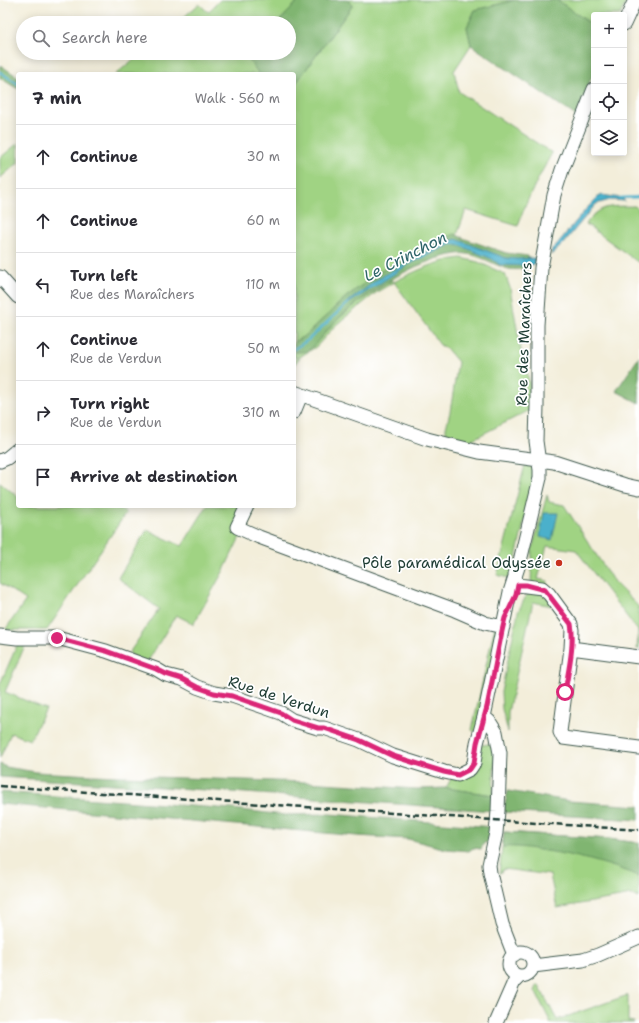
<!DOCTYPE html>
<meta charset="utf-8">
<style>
body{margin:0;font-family:"Shantell Sans",sans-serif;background:#f7f7f7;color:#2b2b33}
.controls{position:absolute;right:12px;top:12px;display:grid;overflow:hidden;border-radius:4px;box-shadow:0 2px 10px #0003}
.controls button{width:36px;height:36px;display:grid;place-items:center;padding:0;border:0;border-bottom:1px solid #e1e1e2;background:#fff;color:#2b2b33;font:20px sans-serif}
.stop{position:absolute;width:12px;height:12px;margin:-9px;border:3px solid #db2777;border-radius:50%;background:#fff}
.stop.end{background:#db2777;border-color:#fff;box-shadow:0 1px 4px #0008}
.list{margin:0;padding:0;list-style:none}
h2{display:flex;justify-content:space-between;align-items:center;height:52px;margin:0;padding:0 16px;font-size:17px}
h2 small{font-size:13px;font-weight:400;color:#7c7c81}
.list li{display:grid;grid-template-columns:26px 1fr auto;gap:12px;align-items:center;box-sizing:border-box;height:64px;padding:0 16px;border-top:1px solid #e1e1e2}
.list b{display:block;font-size:15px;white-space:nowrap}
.list p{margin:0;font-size:13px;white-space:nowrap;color:#7c7c81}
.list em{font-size:13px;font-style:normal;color:#7c7c81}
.icon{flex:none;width:22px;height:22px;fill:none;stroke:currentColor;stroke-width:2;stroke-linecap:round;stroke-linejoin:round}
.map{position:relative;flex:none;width:639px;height:1023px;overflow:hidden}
.search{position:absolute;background:#fff;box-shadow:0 2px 10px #0003;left:16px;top:16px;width:280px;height:44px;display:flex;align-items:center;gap:10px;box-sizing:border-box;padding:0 14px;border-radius:22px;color:#7c7c81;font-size:15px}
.panel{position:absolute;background:#fff;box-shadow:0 2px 10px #0003;left:16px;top:72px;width:280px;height:436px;border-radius:4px}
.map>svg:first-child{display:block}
.green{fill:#a0d383;stroke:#60885c}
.forest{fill:#80b571;stroke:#507952}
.water{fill:#4cb0cb;stroke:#367680}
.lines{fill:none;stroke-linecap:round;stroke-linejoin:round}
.stream{stroke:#4cb0cb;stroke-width:2.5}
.minor-casing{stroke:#3f584d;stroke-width:15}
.minor{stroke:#fff;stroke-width:13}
.rail{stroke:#1f3d34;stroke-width:2.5;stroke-dasharray:6 3;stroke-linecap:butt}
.route{stroke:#db2777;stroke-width:5}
.poi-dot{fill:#c8321e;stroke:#fff;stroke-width:1.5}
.labels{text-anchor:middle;stroke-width:3.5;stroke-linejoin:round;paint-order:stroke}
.street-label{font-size:15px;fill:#1f3d34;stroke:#fff}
.poi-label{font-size:15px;fill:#1f3d34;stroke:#fff;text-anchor:end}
.water-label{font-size:16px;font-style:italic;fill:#2f6569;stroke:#fff}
</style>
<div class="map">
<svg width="639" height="1023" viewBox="0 0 639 1023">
<rect width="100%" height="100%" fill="#fff"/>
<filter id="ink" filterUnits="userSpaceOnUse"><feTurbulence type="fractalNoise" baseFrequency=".025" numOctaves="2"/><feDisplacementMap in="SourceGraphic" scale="8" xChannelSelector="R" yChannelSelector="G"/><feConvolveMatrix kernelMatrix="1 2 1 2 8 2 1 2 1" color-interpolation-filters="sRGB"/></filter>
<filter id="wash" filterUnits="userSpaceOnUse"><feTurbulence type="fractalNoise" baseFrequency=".012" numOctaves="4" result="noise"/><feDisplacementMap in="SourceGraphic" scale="16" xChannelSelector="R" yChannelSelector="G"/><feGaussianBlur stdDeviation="0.9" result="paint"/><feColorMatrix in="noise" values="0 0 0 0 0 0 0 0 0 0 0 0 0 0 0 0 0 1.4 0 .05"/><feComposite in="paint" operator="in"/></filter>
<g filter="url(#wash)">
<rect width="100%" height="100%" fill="#f3eeda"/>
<path class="green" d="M220,0h79l-21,23h-101l22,-19 9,8z
M347,0h168l-40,10 -8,17 4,18 -17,26 5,21 93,61c-13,24 -26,47 -34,73l-52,-16 -9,25 -3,-1 -73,37 -35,26 -40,38 -12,7v-256l59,-81z
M557,0h70l-7,15h-26v11z
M141,53h110l-4,4 12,17h-143z
M18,143v20l-18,15v-20z
M635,206l4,4v53l-53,-39c15,-21 26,-17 49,-18z
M461,258l17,4 27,12 5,14 10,58 10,39 2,24 -69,35 -17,-6v-10l4,-16 8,-50 -11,-13 -7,-4 -46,-63 -17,10 -40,32 -21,23 -15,9 -7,9v-4l3,-4h-3v-5l15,-2 27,-29 20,-17 36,-24 2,2c21,-11 43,-21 67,-24z
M525,465l8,1 2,8 -59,260 -4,-4 21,-96 15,-56 -11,-3z
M0,482l18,15v9h97l11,7 -79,117h-42l21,-30 -26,-17z
M547,495l2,7 15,3 50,77 25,25v42h-2l1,-18 -62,-81 -29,-4 -9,33 10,2 -1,5 5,20 -19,-4 -25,110v20l-6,-23 -1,-17 17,-80 13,-26 1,-37z
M207,506h48l-31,64 -31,55 -1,-2 -16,-8 -31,51 -16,-13 30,-44 -41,-31 29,-48 35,16z
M18,643h8l-21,49 41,17 -16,31 -19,-7 -11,25v-74z
M490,744l3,3 2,5 -2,43 -47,-7 6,-11 5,2 24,-34z
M504,832l105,7 30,4v55l-8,-3 -74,13 -7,-33 -46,-6 -5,5z
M538,984l19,36 71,-25v26l6,1v1h-83l-16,-32z"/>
<path class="forest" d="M299,0h48l6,5 -59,81v-12h-35l-12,-17 4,-4h38v-30h-11z
M515,0h42l37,26v45l-18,45 -105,-71 -4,-18 8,-17z
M0,65l18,12v12l-18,-11z
M454,234l14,6 38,13 22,3v13c-6,0 -13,1 -19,0 -17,-4 -34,-18 -52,-15 -42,6 -90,38 -121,67 -7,6 -21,25 -27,29 -4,2 -11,2 -15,2v-10l12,-7 40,-38 35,-26z
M639,357v46l-23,-12z
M0,764l6,3 30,5 55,3 216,7 110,7 29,-1 47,7v16l-317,-23 -176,-11z
M508,791l61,10 70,5v14l-136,-8z
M0,792l232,17 53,6 44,-1 164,13 -3,15 -6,1 -3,6 -8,-1 -4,3 -23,-2 -38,-10 -51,-3 -243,-22 -114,-10z
M504,832l105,7 30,4v33c-32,-13 -64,-21 -99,-26 -12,-2 -24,-4 -37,-3z"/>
<path class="water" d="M602,195l19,3 4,3 -15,-1 -14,4 -34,41 -11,10 1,-6 6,-6 29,-35 11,-11z
M456,239l50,19 11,1 18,-1v6l-10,2 -25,-1 -8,-6 -31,-13 -9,-2 -44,21 -60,39 -5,2 33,-26 40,-23 22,-10 9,-5z
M544,513h14l-6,27 -12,-3z"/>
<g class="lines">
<path class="stream" d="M0,72l18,12
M620,198l19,-1
M294,349l14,-9 40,-37"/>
</g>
</g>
<g filter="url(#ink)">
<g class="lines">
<defs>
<path id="minor" d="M624,24l11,-24
M0,277l18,20
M294,392l133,47 52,13 75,10 71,23 14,3
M294,412l7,-17
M0,461l7,-3 11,-9
M247,506l-10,21 22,10 196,73 30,13 18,4
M515,574l1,8 2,3 24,3 7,6 22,30 1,6 -1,18 68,9
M0,636l17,2h40l49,13 50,18 10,6 16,4 15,8 17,6 18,3 49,17 11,7 26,8h6l35,12 34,16 51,16 14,3 12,-6 4,-6 3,-20 7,-26
M571,648l-11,84 3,6 76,10
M509 964a12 12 0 1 1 24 0a12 12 0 1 1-24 0Z
M514,955l-12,-31 -12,-51 -1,-8 7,-32 2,-22 2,-58 -4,-21 -7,-11 -5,-4 26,-125 10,-31 20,-83v-8l-4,-29 1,-35v-81l4,-57 13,-73 8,-25 32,-81
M533,966l50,-6 15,-5 41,-18
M496,1023l18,-41 6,-6"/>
</defs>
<use href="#minor" class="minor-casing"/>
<use href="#minor" class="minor"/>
<path class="rail" d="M0,786l639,44"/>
</g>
</g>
<g class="lines" filter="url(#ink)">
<path class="route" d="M57,638l49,13 50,18 10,5 16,5 15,8 17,6 18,3 49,17 11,7 26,8h6l35,12 34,16 51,16 14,3 12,-6 4,-6 3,-20 10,-36 15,-76 3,-13 11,-23 2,-10h8l19,5 26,34c4,20 -3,48 -6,68"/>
</g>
<circle class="poi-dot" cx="559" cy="563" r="4"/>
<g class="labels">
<g class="street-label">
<text transform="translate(524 334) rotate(-88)" y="5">Rue des Maraîchers</text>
<text transform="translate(279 697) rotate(18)" y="5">Rue de Verdun</text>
</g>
<g class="poi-label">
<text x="551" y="568">Pôle paramédical Odyssée</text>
</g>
<g class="water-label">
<text transform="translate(405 256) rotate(-27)" y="6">Le Crinchon</text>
</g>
</g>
</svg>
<div class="controls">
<button>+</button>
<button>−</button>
<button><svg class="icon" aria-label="locate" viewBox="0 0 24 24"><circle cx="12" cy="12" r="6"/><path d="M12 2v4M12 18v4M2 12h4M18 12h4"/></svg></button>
<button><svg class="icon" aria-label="layers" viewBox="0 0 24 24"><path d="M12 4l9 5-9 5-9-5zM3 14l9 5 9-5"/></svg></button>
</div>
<div class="stop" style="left:565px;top:692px"></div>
<div class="stop end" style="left:57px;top:638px"></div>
<div class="search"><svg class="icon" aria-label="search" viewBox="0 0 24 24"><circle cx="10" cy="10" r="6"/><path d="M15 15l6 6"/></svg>Search here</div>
<section class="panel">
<h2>7 min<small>Walk · 560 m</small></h2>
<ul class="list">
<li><svg class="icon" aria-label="ahead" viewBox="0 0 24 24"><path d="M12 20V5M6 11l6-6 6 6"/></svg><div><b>Continue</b></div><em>30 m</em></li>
<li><svg class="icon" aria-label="ahead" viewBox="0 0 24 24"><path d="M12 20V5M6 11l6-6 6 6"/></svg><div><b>Continue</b></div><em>60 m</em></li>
<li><svg class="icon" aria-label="left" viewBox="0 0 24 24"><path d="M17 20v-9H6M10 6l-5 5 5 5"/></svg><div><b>Turn left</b><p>Rue des Maraîchers</p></div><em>110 m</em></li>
<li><svg class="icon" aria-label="ahead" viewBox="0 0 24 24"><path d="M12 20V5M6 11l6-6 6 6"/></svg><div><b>Continue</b><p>Rue de Verdun</p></div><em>50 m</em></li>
<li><svg class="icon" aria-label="right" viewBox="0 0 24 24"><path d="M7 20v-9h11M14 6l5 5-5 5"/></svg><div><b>Turn right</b><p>Rue de Verdun</p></div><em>310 m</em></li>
<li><svg class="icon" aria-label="arrive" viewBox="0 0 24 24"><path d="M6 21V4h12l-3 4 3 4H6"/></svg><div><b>Arrive at destination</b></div></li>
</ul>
</section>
</div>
